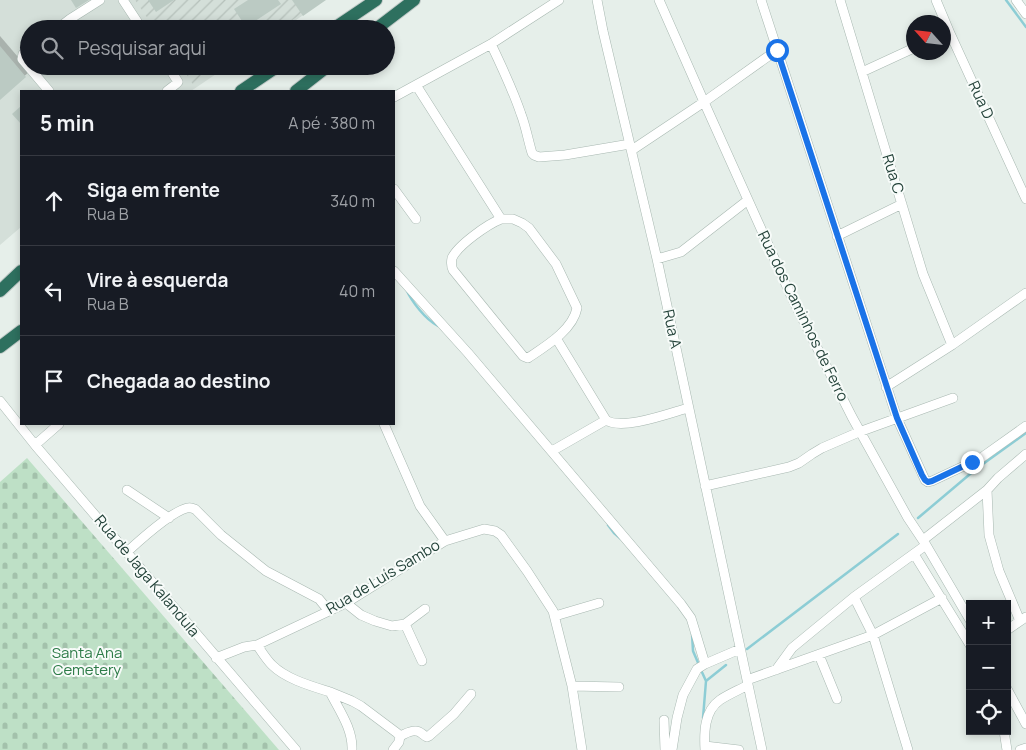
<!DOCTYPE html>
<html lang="pt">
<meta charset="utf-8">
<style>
body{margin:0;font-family:Manrope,sans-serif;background:#20242c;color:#f1f3f6}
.controls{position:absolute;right:15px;bottom:15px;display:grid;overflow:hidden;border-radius:0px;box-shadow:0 2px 8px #0003}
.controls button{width:45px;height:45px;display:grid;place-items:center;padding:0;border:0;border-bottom:1px solid #363941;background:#171b24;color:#f1f3f6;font:25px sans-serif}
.compass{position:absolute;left:906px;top:15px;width:45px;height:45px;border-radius:50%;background:#171b24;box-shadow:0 2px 8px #0003;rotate:297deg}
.stop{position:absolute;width:15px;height:15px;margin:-11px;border:4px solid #1a73e8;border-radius:50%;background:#fff}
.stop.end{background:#1a73e8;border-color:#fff;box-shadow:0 1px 5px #0008}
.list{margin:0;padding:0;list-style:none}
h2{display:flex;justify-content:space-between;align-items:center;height:65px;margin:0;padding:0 20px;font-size:21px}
h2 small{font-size:16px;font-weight:400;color:#9ea1a6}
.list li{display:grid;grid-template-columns:32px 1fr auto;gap:15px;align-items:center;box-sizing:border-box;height:90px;padding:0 20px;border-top:1px solid #363941}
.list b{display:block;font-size:19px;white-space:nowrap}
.list p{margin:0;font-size:16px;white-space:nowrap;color:#9ea1a6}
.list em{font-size:16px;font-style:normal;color:#9ea1a6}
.icon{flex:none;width:28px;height:28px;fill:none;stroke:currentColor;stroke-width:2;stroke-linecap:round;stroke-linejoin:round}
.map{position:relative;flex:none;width:1026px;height:750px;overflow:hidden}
.search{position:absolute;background:#171b24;box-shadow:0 2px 8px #0003;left:20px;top:20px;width:375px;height:55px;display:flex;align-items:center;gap:12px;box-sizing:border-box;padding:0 18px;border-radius:28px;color:#9ea1a6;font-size:19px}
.panel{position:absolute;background:#171b24;box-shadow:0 2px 8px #0003;left:20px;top:90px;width:375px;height:335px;border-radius:0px}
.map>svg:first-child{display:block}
.built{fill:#d4dfd9}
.industrial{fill:url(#industrial-furrows)}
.cemetery{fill:url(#cemetery-stones)}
.shadow{fill:#0003}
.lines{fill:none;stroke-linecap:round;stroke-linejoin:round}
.stream{stroke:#8dcdd5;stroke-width:2.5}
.building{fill:#bbcac3}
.minor-casing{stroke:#a8b8b1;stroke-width:10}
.highway-casing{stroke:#c1cac8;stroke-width:14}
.minor{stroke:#fff;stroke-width:9}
.highway{stroke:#2e705f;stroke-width:12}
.route{stroke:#1a73e8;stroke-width:6}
.labels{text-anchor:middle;stroke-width:4;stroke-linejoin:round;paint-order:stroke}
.street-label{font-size:15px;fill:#234239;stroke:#f7fbf9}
.park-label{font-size:15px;fill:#2c7b47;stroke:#f7fbf9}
</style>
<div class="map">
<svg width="1026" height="750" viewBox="0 0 1026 750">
<defs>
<pattern id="industrial-furrows" width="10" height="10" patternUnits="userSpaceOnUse" patternTransform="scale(1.25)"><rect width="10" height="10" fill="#d4dfd9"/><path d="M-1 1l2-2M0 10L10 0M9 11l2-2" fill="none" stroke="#b6c1bb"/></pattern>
<pattern id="cemetery-stones" width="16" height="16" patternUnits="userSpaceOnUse" patternTransform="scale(1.25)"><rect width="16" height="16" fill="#bee0c6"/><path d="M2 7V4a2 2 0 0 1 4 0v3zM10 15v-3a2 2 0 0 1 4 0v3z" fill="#a3c1ab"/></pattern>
</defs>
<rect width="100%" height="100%" fill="#e6efea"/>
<path class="built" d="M0,0h325l-42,29h-254v37h199l-37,25h-170v136l-21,18z"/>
<path class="industrial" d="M135,0h187l-43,29h-124z
M181,66h42l-29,20z"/>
<path class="cemetery" d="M27,458l252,292h-279v-268z"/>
<path class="shadow" d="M0,36l30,35 -30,27z"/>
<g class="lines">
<path class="stream" d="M1006,0l20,27
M406,289c6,13 19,30 32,37
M918,518l58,-49 50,-36
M608,525l6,8 7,6
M692,634l1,17 6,14
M747,649l151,-115
M701,670l5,11 -3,37
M706,681l20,-16"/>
</g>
<path class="building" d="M71,0h18l-13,8z
M148,0h26l-18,12z
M248,0h30l3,4 -35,23 -12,-18z
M292,0h34l-23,16z
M0,46l26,31 -26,23z
M21,106v18l-9,-10z"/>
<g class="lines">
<defs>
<path id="minor" d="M123,0l19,29
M597,0l6,31 54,228 105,491
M659,0l45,102 89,198 59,117 56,101 18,27 44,75
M761,0l136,418 28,62 3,2 4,-1 49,-23 45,-32
M840,0l83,274 29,71
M936,0l13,31 77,168
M1016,0l10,14
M57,29l13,-10 30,-19
M491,44c11,23 22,46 30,70 5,13 7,26 11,39l2,2 5,2 26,-2 65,-11
M29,50l-6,4 -1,5 27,32
M862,72l52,-24
M416,85l85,134
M167,91l9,-7 2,-2 -10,-16
M394,97l97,-53 68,-44
M632,150l72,-48 73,-52
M394,189l22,30
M501,219h12l9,4 7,5 27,36 21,44c-4,22 -31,38 -49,50l-5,-2 -70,-86c-2,-4 -2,-7 -1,-12 6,-13 36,-34 49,-39z
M837,236l65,-32
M657,259l24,-7 67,-52
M394,271l74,82 213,251 10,14 14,46
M556,338l50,82c16,11 64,-7 82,-12
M886,387l66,-42 74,-52
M0,401l35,44 261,305
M384,424l36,82 25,35
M35,445l24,-21
M552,451l54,-31
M705,486l84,-19 10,-4 13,-9 10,-6 37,-16 94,-34
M127,490l42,28
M923,540l64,-50
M127,552c12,-11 44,-40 60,-44 4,-1 4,0 8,1l26,26 45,36 53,28 9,11
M914,554l56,91
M854,597l19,38 35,115
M346,603l15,12 14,6 17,5 13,-2 20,-15
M555,616l44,-13
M1020,621l-21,-50 -10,-36 -2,-45 11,-12 28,-24
M405,624l17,37
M1007,630l19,-13
M257,645c5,7 9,14 15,20 14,14 39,21 58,27 9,18 23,37 22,58
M819,655l18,44
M216,658l28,-11 13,-2 89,-42 99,-62 39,-12 11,2 6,4 26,36 26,40 19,75 10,64
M776,670l16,-22 62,-51 72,-52
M747,680l126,-45 69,-37
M572,686l47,1
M1007,689l19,35
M330,692l22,9 9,5 36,27 3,3 -1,6 -6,8
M664,720l1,30
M1004,731l3,19
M400,736c5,-2 11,-6 16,-5 4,0 7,4 11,6l2,-1 25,-22 17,-20
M705,746l34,4
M672,750l5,-32 6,-23 14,-26 8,-5 35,-15
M705,750c-1,-17 -1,-39 15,-50 9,-6 19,-10 28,-15
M1020,750l6,-2"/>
<path id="highway" d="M333,29l43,-29
M376,29l38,-29
M241,91l37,-25
M296,91l32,-25
M0,291l21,-20
M0,347l21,-16"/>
</defs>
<use href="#minor" class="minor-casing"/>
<use href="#highway" class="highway-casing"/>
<use href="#minor" class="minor"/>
<use href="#highway" class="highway"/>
</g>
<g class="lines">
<path class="route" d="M777,50l120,368 25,57 3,5 3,2 4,-1 40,-19"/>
</g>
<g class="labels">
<g class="street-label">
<text transform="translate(981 100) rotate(65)" y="5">Rua D</text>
<text transform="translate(893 174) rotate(73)" y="5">Rua C</text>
<text transform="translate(803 316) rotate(64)" y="5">Rua dos Caminhos de Ferro</text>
<text transform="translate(672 329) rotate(78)" y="5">Rua A</text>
<text transform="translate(147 576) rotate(50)" y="5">Rua de Jaga Kalandula</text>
<text transform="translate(383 577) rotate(-31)" y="5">Rua de Luís Sambo</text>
</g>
<g class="park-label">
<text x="87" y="658">Santa Ana<tspan x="87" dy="17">Cemetery</tspan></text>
</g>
</g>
</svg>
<div class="controls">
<button>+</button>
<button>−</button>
<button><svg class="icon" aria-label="locate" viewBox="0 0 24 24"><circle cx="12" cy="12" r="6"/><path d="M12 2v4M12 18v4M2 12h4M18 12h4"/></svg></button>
</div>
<svg class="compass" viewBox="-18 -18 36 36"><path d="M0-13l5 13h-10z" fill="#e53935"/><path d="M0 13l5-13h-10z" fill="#9ea1a6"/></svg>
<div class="stop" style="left:777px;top:50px"></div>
<div class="stop end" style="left:972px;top:462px"></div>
<div class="search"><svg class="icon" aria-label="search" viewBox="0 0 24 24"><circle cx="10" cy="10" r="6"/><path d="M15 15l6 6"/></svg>Pesquisar aqui</div>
<section class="panel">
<h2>5 min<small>A pé · 380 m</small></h2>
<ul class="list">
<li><svg class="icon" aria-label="ahead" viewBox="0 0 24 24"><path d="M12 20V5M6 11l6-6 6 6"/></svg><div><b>Siga em frente</b><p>Rua B</p></div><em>340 m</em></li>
<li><svg class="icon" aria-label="left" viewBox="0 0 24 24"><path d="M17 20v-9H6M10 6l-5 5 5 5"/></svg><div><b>Vire à esquerda</b><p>Rua B</p></div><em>40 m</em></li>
<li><svg class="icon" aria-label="arrive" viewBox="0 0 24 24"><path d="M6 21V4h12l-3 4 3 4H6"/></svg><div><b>Chegada ao destino</b></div></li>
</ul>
</section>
</div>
